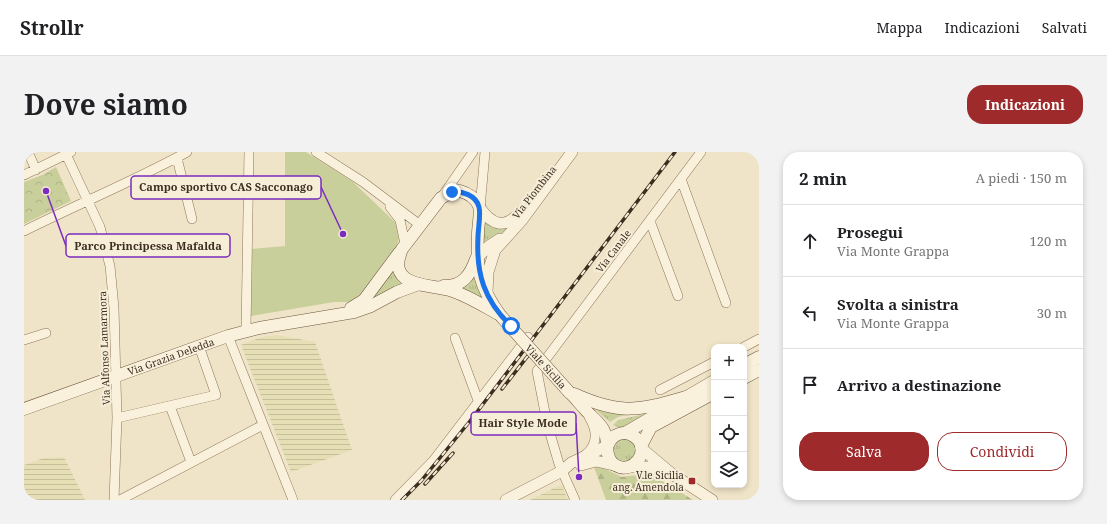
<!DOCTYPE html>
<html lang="it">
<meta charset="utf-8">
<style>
body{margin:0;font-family:"Noto Serif",serif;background:#f2f2f2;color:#202124}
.controls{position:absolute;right:12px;bottom:12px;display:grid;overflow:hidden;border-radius:8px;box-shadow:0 2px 6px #0003}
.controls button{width:36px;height:36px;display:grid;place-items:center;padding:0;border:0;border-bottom:1px solid #e0e0e0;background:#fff;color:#202124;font:20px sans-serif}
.stop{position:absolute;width:12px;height:12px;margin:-9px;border:3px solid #1a73e8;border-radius:50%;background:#fff}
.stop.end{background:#1a73e8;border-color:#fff;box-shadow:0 1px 4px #0008}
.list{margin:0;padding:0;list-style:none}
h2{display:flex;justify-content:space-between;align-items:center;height:52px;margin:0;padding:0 16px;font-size:17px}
h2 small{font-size:13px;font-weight:400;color:#757577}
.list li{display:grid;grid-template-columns:26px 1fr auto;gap:12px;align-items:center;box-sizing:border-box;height:72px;padding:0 16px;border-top:1px solid #e0e0e0}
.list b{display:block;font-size:15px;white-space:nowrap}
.list p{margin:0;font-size:13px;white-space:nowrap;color:#757577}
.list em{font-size:13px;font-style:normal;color:#757577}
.actions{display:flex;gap:8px;padding:12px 16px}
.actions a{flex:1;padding:9px 0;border:1px solid #9e2a2b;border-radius:16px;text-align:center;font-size:14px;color:#9e2a2b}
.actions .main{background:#9e2a2b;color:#fff}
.icon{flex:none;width:22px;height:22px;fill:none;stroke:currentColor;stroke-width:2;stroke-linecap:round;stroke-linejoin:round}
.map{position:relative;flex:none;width:735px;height:348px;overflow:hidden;border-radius:16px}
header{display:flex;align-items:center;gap:24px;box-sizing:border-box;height:56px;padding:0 20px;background:#fff;border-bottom:1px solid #e0e0e0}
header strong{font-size:19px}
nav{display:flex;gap:22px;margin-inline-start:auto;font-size:14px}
.intro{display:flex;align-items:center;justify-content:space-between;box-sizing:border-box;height:96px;padding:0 24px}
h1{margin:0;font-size:28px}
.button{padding:10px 18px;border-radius:16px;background:#9e2a2b;color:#fff;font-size:14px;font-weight:700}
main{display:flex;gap:24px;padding:0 24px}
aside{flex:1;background:#fff;border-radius:16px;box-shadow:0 2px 6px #0003}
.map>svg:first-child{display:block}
.farmland{fill:url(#farmland-rules)}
.grass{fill:url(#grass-tufts)}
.forest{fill:url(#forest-firs)}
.park{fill:url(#park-crowns)}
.pitch{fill:#c9cf9b}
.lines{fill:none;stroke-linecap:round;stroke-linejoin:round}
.minor-casing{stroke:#8d765c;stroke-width:10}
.tertiary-casing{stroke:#8d765c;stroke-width:12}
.secondary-casing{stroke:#6f573f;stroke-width:13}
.minor{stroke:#faf1dc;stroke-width:9}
.tertiary{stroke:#faf1dc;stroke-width:11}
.secondary{stroke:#faf1dc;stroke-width:12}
.rail-casing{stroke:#3d2e20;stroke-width:3.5}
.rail{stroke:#f7eed8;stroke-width:2;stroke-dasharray:6;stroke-linecap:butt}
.secondary-bridge-casing{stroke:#6f573f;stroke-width:13;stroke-linecap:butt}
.secondary-bridge{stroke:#faf1dc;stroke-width:12}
.route{stroke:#1a73e8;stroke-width:5}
.poi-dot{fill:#9e2a2b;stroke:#f7eed8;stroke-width:1.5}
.labels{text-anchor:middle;stroke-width:4;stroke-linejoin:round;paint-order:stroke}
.street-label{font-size:10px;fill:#3d2e20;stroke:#f7eed8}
.poi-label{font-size:10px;fill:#3d2e20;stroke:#f7eed8;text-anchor:end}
.leader{fill:none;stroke:#7b2cbf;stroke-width:1.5}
.callout-dot{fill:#7b2cbf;stroke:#f7eed8;stroke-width:1.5}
.callout{fill:#f7eed8;stroke:#7b2cbf;stroke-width:1.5}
.callout-label{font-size:11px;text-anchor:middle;font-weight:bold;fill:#3d2e20}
</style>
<header>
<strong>Strollr</strong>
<nav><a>Mappa</a><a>Indicazioni</a><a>Salvati</a></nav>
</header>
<div class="intro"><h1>Dove siamo</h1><a class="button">Indicazioni</a></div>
<main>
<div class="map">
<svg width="735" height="348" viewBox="0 0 735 348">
<defs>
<pattern id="farmland-rules" width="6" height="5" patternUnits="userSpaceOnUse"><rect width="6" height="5" fill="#e6deb5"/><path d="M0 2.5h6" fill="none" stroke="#c6bf9b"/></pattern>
<pattern id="grass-tufts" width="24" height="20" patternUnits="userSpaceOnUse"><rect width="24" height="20" fill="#c9cf9b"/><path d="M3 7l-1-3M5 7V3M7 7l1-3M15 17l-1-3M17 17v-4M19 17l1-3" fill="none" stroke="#aeb285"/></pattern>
<pattern id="forest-firs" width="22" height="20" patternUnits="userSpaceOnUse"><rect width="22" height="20" fill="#c9cf9b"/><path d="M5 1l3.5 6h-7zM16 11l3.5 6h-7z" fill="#aeb285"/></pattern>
<pattern id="park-crowns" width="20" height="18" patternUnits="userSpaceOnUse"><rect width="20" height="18" fill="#c9cf9b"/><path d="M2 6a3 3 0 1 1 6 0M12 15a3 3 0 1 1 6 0" fill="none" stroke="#aeb285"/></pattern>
</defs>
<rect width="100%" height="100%" fill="#f0e4c8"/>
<path class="farmland" d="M253,183l38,7 37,108 -61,22 -50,-127 21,-8z
M40,305l21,43h-61v-35l20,-7z
M536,333l3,1v3l5,11h-38z"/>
<path class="grass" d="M459,68l27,7 -26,19z
M369,119l5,9 6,5 -36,17z
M451,123l12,27 -30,-13z
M571,257l49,2 -26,6 -8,5z
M621,262l2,3c-9,8 -22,15 -34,8l5,-5z
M590 298a11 11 0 1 1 22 0a11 11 0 1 1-22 0Z"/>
<path class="forest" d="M570,315l9,1 19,9 22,-3 9,1 40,25h-87z"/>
<path class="park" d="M32,15l15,34 -47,23v-42l18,-7z"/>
<path class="pitch" d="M261,0h21l47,30 45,43 2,11 -4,11 -38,50 -8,5h-16l-83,14 1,-67 33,-3z"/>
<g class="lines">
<defs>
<path id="minor" d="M4,0l8,18
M41,0l35,75 10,39 4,42 3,110 -3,82
M292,0l47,30 57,43
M153,6l15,61
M0,23l47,-23
M657,27l45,124
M417,46l32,-46
M366,55l10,13 5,24
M456,56l5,-56
M626,69l28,75
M0,79c54,-27 110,-50 163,-79
M222,178l3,-178
M204,184l65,164
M431,186l24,65
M0,188l22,-7
M720,195l15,-8
M636,238l54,-28
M146,254l21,56
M93,266l99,-23 -17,-49
M561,303c14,-11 12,-25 4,-38
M96,348l143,-75
M371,348l38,-39 95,-124
M551,348l-16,-36 -12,-41 -10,-52 164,-219"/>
<path id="tertiary" d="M456,56c12,17 25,22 40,4
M452,107l13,-13 11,-7
M463,140l1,-20 7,-22 27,-30 50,-68
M617,296l31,26 40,26
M557,313l15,-4 22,5
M605,315h20l17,5
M482,348l56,-29 9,-8 36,-17"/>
<g id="secondary">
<path d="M436,39c7,2 16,7 19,15 2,7 -1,20 -1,28 -2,35 1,52 22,81 -16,-9 -30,-18 -47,-24 -15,-5 -37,-4 -48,-13 -10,-8 -7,-19 -3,-29l39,-51 11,-6z"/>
<path d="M419,134c19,1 27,-10 33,-27"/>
<path d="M327,156l13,-8 35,-47"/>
<path d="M720,213l15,-8"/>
<path d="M720,226l15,-8"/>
<path d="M545,240c6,5 10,11 15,16 6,8 16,14 20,23 6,11 -1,26 11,34 18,11 37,-15 20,-28 -10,-8 -23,-3 -27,8"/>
<path d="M550,242c46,21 64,17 112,3"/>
<path id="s1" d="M0,257l204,-73 31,-8 95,-16 17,-6 26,-14 22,-8"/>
<path d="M601,281l89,-52"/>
<path d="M617,294l10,-19 63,-34"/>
</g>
</defs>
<use href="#minor" class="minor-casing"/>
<use href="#tertiary" class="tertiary-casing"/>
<use href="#secondary" class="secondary-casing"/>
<use href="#minor" class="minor"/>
<use href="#tertiary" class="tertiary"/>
<use href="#secondary" class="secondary"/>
<defs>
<path id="rail" d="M478,237l32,-41
M401,332l28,-31
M378,348l19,-19 49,-60 205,-269"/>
</defs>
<use href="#rail" class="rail-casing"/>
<use href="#rail" class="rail"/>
<defs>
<g id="secondary-bridge">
<path id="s2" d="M476,163l69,77"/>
</g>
</defs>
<use href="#secondary-bridge" class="secondary-bridge-casing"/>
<use href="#secondary-bridge" class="secondary-bridge"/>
</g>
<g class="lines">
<path class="route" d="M428,40c10,-1 24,3 27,15 2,8 -1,22 -1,30 -2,37 6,63 33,89"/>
</g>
<rect class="poi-dot" x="664" y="325" width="8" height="8" rx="2"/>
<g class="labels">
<g class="street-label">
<text transform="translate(510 40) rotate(-52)" y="4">Via Piombina</text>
<text transform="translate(589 99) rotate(-53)" y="4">Via Canale</text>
<text transform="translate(80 196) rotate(-92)" y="4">Via Alfonso Lamarmora</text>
<text dy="4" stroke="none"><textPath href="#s1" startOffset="156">Via Grazia Deledda</textPath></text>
<text dy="4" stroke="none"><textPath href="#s2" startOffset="69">Viale Sicilia</textPath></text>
</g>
<g class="poi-label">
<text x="660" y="327">V.le Sicilia<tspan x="660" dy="12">ang. Amendola</tspan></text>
</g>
</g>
<path class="leader" d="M319 82L297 35M22 39L42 94M555 325L552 271"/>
<g class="callout-dot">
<circle cx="319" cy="82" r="4"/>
<circle cx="22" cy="39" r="4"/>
<circle cx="555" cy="325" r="4"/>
</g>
<g class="callout">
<rect x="107" y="24" width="190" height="23" rx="4"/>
<rect x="42" y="82" width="164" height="23" rx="4"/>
<rect x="447" y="260" width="105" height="23" rx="4"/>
</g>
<g class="callout-label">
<text x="202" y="39">Campo sportivo CAS Sacconago</text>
<text x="124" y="98">Parco Principessa Mafalda</text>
<text x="499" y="275">Hair Style Mode</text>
</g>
</svg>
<div class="controls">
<button>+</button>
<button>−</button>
<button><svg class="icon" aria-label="locate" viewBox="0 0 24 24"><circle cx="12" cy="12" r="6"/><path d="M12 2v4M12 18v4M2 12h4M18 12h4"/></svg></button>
<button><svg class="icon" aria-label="layers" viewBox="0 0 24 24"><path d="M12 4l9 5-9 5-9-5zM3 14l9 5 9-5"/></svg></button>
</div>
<div class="stop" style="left:487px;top:174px"></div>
<div class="stop end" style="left:428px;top:40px"></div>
</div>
<aside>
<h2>2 min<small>A piedi · 150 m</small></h2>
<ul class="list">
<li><svg class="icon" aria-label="ahead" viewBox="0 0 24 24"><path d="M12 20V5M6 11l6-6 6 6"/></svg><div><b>Prosegui</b><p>Via Monte Grappa</p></div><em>120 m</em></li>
<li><svg class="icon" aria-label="left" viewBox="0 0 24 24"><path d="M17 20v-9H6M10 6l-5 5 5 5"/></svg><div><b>Svolta a sinistra</b><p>Via Monte Grappa</p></div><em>30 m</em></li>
<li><svg class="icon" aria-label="arrive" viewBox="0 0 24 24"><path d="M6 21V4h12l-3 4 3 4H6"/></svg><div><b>Arrivo a destinazione</b></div></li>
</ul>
<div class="actions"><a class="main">Salva</a><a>Condividi</a></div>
</aside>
</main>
